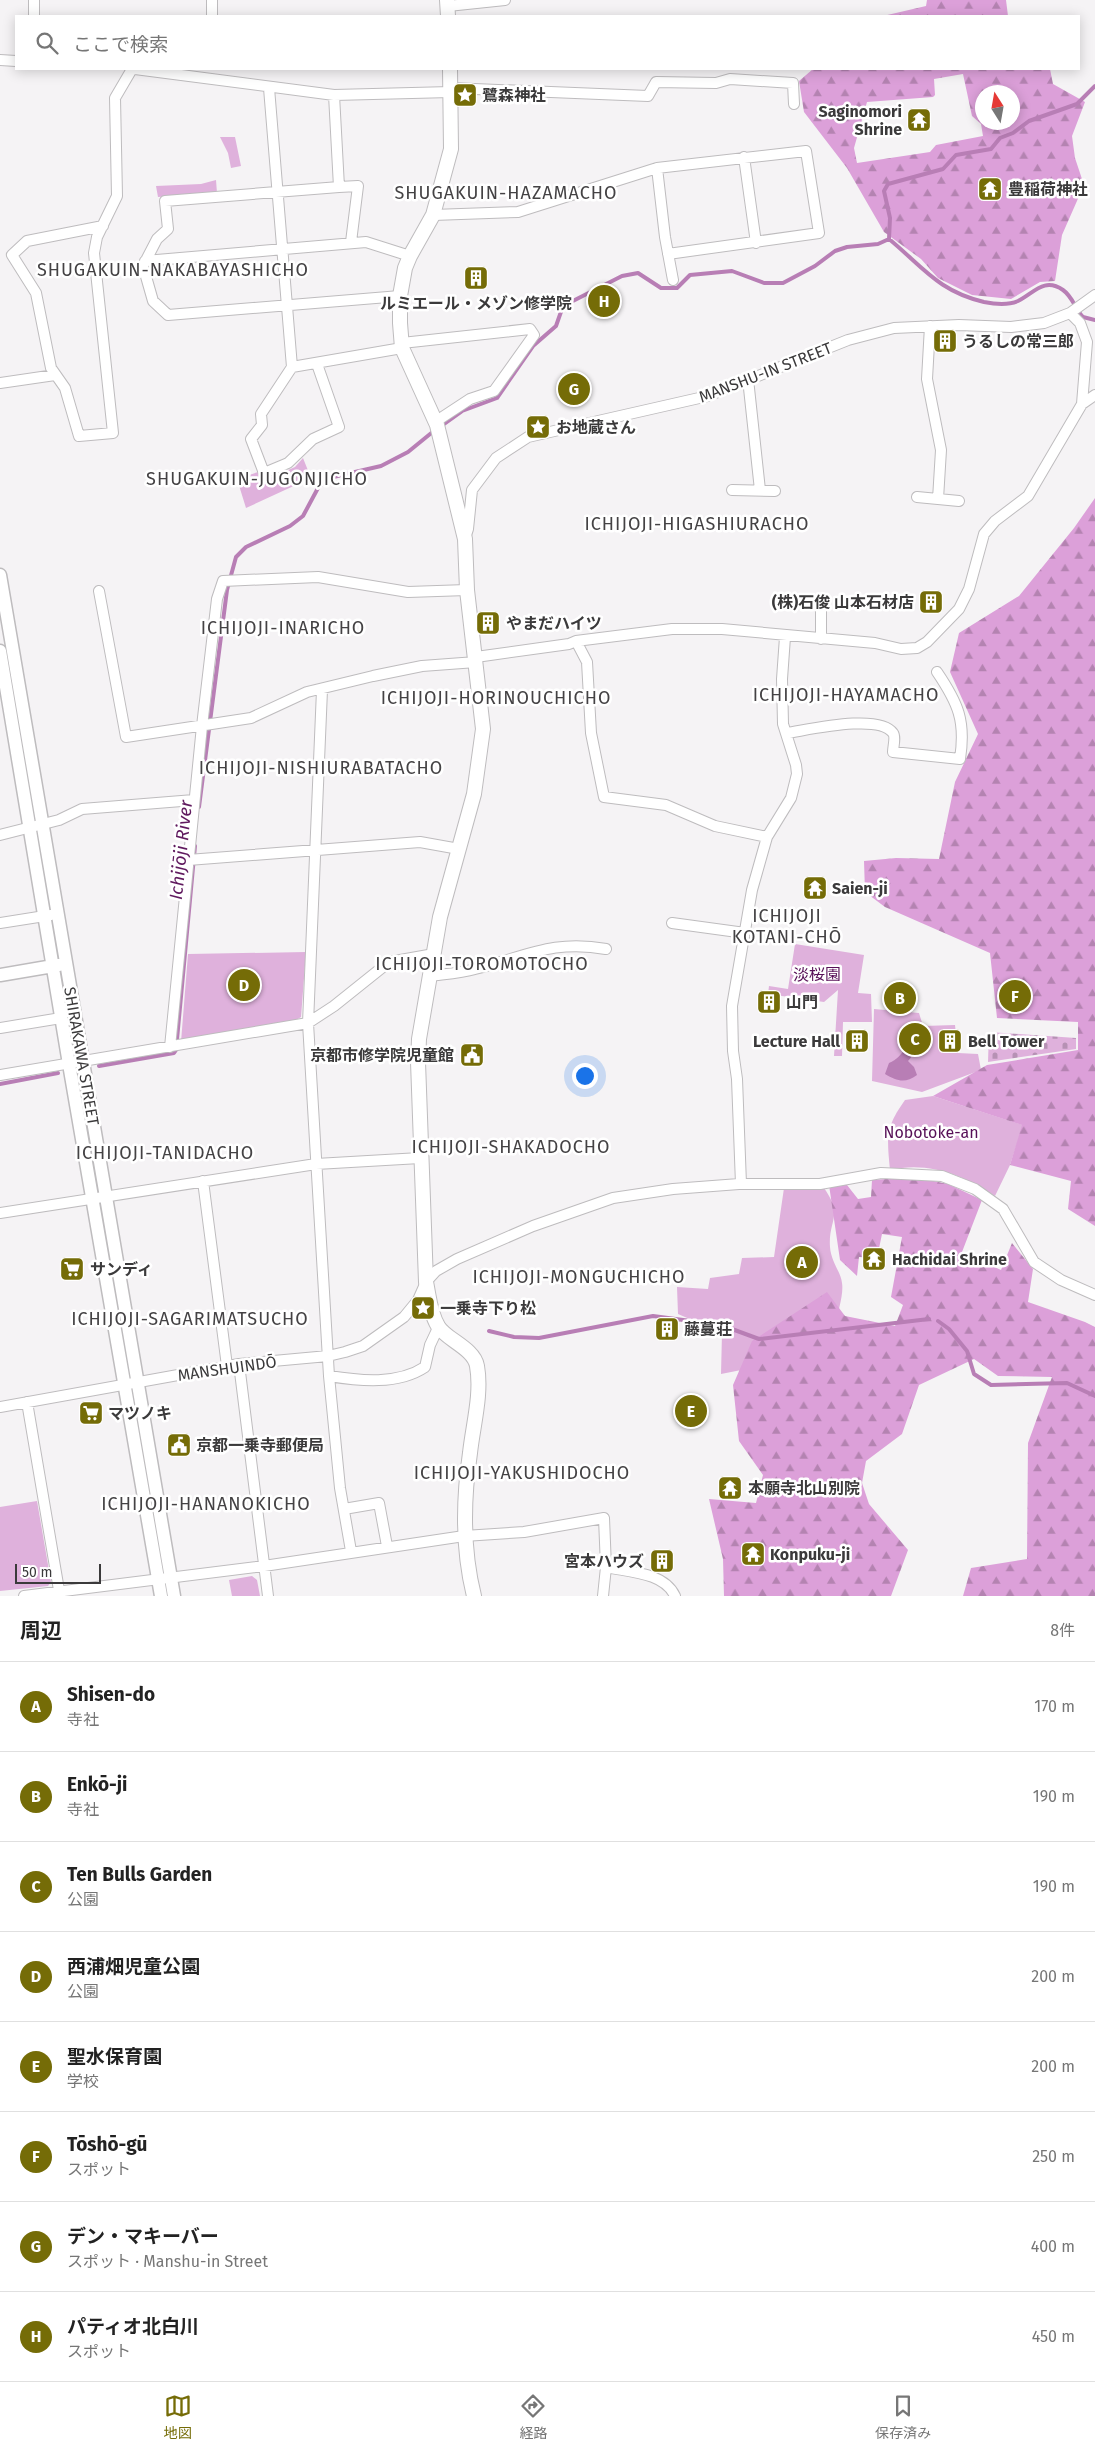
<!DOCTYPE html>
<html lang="ja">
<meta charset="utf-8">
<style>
body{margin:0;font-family:"Fira Sans","Noto Sans JP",sans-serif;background:#f6f6f6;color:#222}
.compass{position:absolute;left:975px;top:85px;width:45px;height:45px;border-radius:50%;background:#fff;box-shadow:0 2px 12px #0003;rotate:349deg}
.scale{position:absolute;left:15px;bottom:12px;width:86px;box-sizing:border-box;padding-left:5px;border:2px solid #3b3a3b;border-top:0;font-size:14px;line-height:18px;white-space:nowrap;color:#3b3a3b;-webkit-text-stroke:4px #fff;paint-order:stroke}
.you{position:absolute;left:584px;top:1075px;width:18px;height:18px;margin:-12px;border:4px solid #fff;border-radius:50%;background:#1a73e8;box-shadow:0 0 0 8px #1a73e833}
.badge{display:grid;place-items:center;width:32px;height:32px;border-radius:50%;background:#756c07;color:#fff;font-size:16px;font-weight:700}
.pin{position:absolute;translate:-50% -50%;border:2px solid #fff;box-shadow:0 1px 5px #0006}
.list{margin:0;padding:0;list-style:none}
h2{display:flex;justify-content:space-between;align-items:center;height:65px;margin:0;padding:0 20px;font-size:21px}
h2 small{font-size:16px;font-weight:400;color:#767676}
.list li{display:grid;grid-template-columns:32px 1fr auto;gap:15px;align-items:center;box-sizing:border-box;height:90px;padding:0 20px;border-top:1px solid #e0e0e0}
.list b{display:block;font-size:19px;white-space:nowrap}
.list p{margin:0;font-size:16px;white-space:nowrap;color:#767676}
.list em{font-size:16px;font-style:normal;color:#767676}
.icon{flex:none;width:28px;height:28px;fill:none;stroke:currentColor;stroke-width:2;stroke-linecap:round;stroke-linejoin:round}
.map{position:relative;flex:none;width:1095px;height:1596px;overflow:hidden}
.search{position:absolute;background:#fff;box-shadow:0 2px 12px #0003;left:15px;right:15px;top:15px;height:55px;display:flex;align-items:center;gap:12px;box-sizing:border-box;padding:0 18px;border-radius:0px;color:#767676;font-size:19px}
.sheet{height:785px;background:#fff}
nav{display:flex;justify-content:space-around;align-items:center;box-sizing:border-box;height:70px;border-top:1px solid #e0e0e0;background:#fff;font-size:14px;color:#767676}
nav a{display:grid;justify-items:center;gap:2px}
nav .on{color:#756c07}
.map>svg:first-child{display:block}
.green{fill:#dfb1dc}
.forest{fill:url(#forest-firs);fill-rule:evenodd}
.cemetery{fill:url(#cemetery-stones)}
.water{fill:#b87eb5}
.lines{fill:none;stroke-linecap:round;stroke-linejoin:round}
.stream{stroke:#b87eb5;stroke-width:4}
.minor-casing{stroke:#bebcbe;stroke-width:12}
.tertiary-casing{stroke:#bebcbe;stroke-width:15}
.secondary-casing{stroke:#bebcbe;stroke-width:16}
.minor{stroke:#fff;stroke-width:10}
.tertiary{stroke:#fff;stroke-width:12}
.secondary{stroke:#fff;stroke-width:14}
.labels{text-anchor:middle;stroke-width:5;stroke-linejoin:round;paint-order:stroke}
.poi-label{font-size:16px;font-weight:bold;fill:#3b3a3b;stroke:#fff;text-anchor:start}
.street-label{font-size:16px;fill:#3b3a3b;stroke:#fff}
.park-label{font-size:16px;fill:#571057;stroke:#fff}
.neighbourhood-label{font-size:18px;letter-spacing:1px;fill:#444244;stroke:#fff}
.water-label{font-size:18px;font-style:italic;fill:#601a5f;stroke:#fff}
</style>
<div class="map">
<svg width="1095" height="1596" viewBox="0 0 1095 1596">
<defs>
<pattern id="forest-firs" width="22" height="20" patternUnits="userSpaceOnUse" patternTransform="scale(1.25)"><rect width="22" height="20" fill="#dca0d9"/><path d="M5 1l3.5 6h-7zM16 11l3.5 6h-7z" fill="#b483b1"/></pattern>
<pattern id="cemetery-stones" width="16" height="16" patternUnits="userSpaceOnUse" patternTransform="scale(1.25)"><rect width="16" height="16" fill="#dfb1dc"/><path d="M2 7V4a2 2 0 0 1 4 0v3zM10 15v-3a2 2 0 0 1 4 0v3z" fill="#b691b4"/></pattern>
</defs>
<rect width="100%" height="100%" fill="#f5f3f5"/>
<path class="green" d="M220,137h15l6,29 -10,2 -3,-15z
M216,180l1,13 -59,4 -2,-11 45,-2z
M303,458l8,20 -65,30 -9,-29 21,-7 5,9 32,-14z
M795,944l69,11 -6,38 13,1 1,28h-29l-1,34h-8l4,-66 -14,12 -56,-8 1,-8 19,3z
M306,952l-5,65 -5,3 -115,22 7,-88z
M874,1009l45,4 4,13 32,-1 3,28 20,1 3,16 -59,22 -50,-11z
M933,1096l90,29 -13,40 -15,31c-31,-21 -67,-35 -105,-26 -3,-33 -5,-42 15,-70z
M784,1188h40c20,28 4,32 6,59 1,15 11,25 12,36 2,12 -5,30 -6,42l-54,37 -61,12 1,-41 -44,-19 -1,-27 31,2 2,-11 29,-4 3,-16 32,-1z
M37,1501l14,81 -3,4 -48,5v-84z
M252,1576l5,4 3,16h-28l-3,-16z"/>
<path class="forest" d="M927,0h79l2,16h-125l43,-10z
M813,69h237l3,15 32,18 -13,34 3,22 9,27 -22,50 -7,46 -15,1 -29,17 -39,-4 -34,-17 -17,-19 -37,-27 -37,-64 -43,-56 -5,-31zM963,74l9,42 9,8 2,12 -47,9 -6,7 -73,11 -3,-15 13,-46 66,-5 2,-2 -1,-16zM1012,92v30h-30v-30z
M1095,498v728l-27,-17 3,-28 -61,-16 12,-40 -89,-29 54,-31 91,-15v-28l-81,-4 -7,-65 -105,-46 -20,-15 -1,-31 32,-3 43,1 16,-77 23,-48 -28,-62 9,-39 60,-37 55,-68z
M914,1177l34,7 34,16 -20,52 39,18 11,-27 21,26 -5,33 57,20 10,5v269h-132l8,-28 56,-9 1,-116 24,-66 -54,-1 -24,-17 -55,26 -17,49 -36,27 -4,22 7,21 39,46 -17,46h-167l-1,-37 -14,-60 47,4 7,-28 -24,-34 -6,-56 19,-44 75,-49 18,24 50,10 8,-21 -12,-8 11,-60 -20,-3 -5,24 -18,-1 -2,19 -17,-16 -11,-75h18l11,14 13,-2 1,-17z"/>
<path class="cemetery" d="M989,1032l87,6v11l-88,13z"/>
<path class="water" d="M920,1032l4,2 -7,6 2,8 -11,13 6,6 3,8c-12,9 -20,6 -32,-1l4,-11c16,-6 17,-23 31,-31z"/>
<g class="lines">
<path class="stream" d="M889,239l1,-21 -6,-27 4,-7 55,-15 13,-14 35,-6 9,-11 13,-5 16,-12 48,-17 18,-18
M441,426l21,-15 35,-13 36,-52 23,-20 7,-20 59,-30 16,-3 23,15h16l13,-13 42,-4 32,12h19l32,-17 20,-15 12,-4 31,-3 11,-5c34,28 49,52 95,63 10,2 25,3 34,-1 16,-8 26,-24 45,-11 10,7 12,19 20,27l12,3
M199,807l28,-217 9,-33 10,-10 44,-21 13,-10 15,-28 11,-10 52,-12 27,-14 27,-22
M99,1066l75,-13 2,-3 19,-204
M0,1084l58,-11
M938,1321l11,8 18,22 7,23 17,11 76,-2 28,13
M489,1331l25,6 25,1 114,-22 68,9 38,14 170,-20"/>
<defs>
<path id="minor" d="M34,0v16
M212,0v16
M448,6l57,-6
M0,60l16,1
M135,69l199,26 117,-3
M269,88l23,279
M451,88l197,8 8,-14 60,1 14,-4 63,4 1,21
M334,95l5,92 19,-1 -7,56
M744,157l12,86
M657,168l8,69 8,43
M339,187l-174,14 3,28 -11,10 -14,27 10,35 15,14 232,-19
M433,215l85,-3 139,-44 149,-17 13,82 -151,21
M103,226l-76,15 -15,14 24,38 15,75 14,20 14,48 34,-3 -19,-180 3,-16 20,-41 -2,-98 17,-29
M145,261l221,-19 44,14
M930,326l-3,53 14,71 -3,49
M402,343l128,-14 4,6 -40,56 -24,8 -35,23
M317,364l22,63 -26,12 -25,24 -24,10 -13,-34 11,-14 -1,-11 31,-47 110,-19
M748,379l12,111
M0,383l55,-8
M1082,404l13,-9
M732,490l43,1
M917,497l42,4
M465,538l3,-9 4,-39 24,-32 32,-21 180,-41 140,-56 46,-12 65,-3 52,2 33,-4 26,-10 25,-18
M99,591l27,146 125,-19 56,-26 66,-16 49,-10 54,-4
M821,639v-28
M576,641l11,21 4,71 13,64 62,8 49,21 52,11
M476,657l93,-13 7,-3 96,-12h50l153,14 26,6 16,-1 10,-6 32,-33 10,-20 15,-55 11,-13 33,-25 54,-92 5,-62 -7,-19 -10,-10
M322,690l-14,333 21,353 11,112 11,63
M787,733c21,-3 92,-20 106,0 3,4 0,14 0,19l67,7c6,-38 -2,-56 -23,-87
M0,835l59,-15 23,-11 112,-9
M188,860l232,-18 39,7
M0,923l51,-8
M672,923l73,10
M430,976c15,-2 31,-3 45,-7 50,-12 78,-30 131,-20
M0,1028l61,-10
M170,1047l32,-321 15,-127 6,-18 95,-4 90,15 59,-2
M0,1075l308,-52 26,-17 55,-44 45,-8
M203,1181l24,185
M741,1184l-4,-105 -4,-28 -1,-45 20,-116 15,-53 24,-39 6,-24 -1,-9 -13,-41 -1,-45 3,-42
M0,1213l316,-49 104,-6
M239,1364l29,232
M329,1376c31,5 69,9 96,-9l5,-22 8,-17
M27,1402l33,194
M0,1407l239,-43 89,-8 17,-4 18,-6 41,-29 14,-17 8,-18 10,-11 21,-12 76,-33 80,-28 60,-9 66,-5h81l61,-11 61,3 33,13 28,20 31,53 27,18 34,15
M344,1509l35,-6 8,43
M606,1567c22,5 58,5 69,29
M24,1596l240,-30 200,-30 60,-4 80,-14 2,49 -3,29"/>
<path id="tertiary" d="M0,575l174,1021
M0,651l69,413 92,532
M0,975l59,-10"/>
<path id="secondary" d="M447,0l1,16
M450,69l1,80 -18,66 -23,41 -5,12 -5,28v27l2,25 35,77 28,114 2,51 16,139 -9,65 -34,123 -21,122 -1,23 8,220c3,14 4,31 12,44 7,13 36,22 39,40 5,28 -4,59 -7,87 -7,48 -8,95 4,143"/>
</defs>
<use href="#minor" class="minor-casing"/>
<use href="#tertiary" class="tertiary-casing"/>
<use href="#secondary" class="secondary-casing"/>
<use href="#minor" class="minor"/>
<use href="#tertiary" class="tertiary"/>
<use href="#secondary" class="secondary"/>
</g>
<defs>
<symbol id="sight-square" viewBox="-11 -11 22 22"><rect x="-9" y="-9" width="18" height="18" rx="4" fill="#756c07" stroke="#fff"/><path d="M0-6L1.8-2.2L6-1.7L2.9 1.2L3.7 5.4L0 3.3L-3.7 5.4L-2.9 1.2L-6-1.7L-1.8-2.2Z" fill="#fff"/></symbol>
<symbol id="temple-square" viewBox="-11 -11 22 22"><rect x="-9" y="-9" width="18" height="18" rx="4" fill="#756c07" stroke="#fff"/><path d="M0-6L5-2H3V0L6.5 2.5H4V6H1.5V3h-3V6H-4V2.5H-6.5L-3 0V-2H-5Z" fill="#fff"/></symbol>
<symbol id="building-square" viewBox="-11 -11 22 22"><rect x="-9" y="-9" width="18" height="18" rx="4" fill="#756c07" stroke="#fff"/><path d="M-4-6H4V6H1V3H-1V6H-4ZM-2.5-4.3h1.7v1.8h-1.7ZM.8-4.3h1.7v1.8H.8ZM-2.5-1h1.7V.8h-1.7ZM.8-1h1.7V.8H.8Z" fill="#fff"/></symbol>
<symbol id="civic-square" viewBox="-11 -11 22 22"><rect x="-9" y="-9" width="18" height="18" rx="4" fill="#756c07" stroke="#fff"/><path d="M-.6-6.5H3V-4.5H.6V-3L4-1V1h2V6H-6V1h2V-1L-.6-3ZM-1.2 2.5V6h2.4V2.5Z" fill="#fff"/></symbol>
<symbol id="supermarket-square" viewBox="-11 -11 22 22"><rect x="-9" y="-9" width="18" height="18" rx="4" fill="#756c07" stroke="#fff"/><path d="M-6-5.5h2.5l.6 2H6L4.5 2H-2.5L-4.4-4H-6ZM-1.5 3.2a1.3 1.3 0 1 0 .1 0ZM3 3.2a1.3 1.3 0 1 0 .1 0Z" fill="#fff"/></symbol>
</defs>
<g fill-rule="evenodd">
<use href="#sight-square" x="451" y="81" width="28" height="28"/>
<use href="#temple-square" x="905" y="106" width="28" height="28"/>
<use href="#temple-square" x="976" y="175" width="28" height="28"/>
<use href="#building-square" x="462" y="264" width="28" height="28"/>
<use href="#building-square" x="931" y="327" width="28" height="28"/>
<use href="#sight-square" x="524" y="413" width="28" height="28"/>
<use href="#building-square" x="917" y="588" width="28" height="28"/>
<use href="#building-square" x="474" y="609" width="28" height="28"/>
<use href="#temple-square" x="801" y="874" width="28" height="28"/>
<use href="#building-square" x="755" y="988" width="28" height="28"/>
<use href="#building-square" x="843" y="1027" width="28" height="28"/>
<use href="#building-square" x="936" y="1027" width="28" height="28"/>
<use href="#civic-square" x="458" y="1041" width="28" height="28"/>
<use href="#temple-square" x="860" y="1245" width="28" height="28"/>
<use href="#supermarket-square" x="58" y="1255" width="28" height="28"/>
<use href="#sight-square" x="409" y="1294" width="28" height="28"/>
<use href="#building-square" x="653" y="1315" width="28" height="28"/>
<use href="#supermarket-square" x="77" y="1399" width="28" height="28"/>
<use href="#civic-square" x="165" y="1431" width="28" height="28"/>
<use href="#temple-square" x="716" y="1474" width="28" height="28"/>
<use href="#temple-square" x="739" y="1540" width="28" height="28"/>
<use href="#building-square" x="648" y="1547" width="28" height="28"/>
</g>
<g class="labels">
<g class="poi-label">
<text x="482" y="101">鷺森神社</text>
<text x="902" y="117" text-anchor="end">Saginomori<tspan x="902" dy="18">Shrine</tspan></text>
<text x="1008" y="195">豊稲荷神社</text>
<text x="476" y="309" text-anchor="middle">ルミエール・メゾン修学院</text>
<text x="962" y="347">うるしの常三郎</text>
<text x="556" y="433">お地蔵さん</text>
<text x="914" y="608" text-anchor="end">(株)石俊 山本石材店</text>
<text x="506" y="629">やまだハイツ</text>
<text x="832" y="894">Saien-ji</text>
<text x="786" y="1008">山門</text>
<text x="840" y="1047" text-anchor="end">Lecture Hall</text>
<text x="968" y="1047">Bell Tower</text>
<text x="454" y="1061" text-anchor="end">京都市修学院児童館</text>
<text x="892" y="1265">Hachidai Shrine</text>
<text x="90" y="1275">サンディ</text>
<text x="440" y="1314">一乗寺下り松</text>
<text x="684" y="1335">藤蔓荘</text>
<text x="108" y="1419">マツノキ</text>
<text x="196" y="1451">京都一乗寺郵便局</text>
<text x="748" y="1494">本願寺北山別院</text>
<text x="770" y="1560">Konpuku-ji</text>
<text x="644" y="1567" text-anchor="end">宮本ハウズ</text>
</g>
<g class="street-label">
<text transform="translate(765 372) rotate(-21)" y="6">MANSHU-IN STREET</text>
<text transform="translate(82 1056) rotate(80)" y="6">SHIRAKAWA STREET</text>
<text transform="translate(227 1368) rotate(-8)" y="6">MANSHUINDŌ</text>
</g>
<g class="park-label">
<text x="817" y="980">淡桜園</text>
<text x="931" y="1138">Nobotoke-an</text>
</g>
<g class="neighbourhood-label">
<text x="506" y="199">SHUGAKUIN-HAZAMACHO</text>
<text x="173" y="276">SHUGAKUIN-NAKABAYASHICHO</text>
<text x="257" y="485">SHUGAKUIN-JUGONJICHO</text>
<text x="697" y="530">ICHIJOJI-HIGASHIURACHO</text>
<text x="283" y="634">ICHIJOJI-INARICHO</text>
<text x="846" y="701">ICHIJOJI-HAYAMACHO</text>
<text x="496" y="704">ICHIJOJI-HORINOUCHICHO</text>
<text x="321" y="774">ICHIJOJI-NISHIURABATACHO</text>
<text x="787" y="922">ICHIJOJI<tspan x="787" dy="21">KOTANI-CHŌ</tspan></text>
<text x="482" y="970">ICHIJOJI-TOROMOTOCHO</text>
<text x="511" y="1153">ICHIJOJI-SHAKADOCHO</text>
<text x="165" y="1159">ICHIJOJI-TANIDACHO</text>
<text x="579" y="1283">ICHIJOJI-MONGUCHICHO</text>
<text x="190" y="1325">ICHIJOJI-SAGARIMATSUCHO</text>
<text x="522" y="1479">ICHIJOJI-YAKUSHIDOCHO</text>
<text x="206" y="1510">ICHIJOJI-HANANOKICHO</text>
</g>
<g class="water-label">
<text transform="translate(181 850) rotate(-84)" y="6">Ichijōji River</text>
</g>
</g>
</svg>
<svg class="compass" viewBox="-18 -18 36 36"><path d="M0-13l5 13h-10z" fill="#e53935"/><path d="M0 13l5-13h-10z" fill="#767676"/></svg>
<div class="scale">50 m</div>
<div class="you"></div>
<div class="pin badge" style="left:802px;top:1262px">A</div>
<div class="pin badge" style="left:900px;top:998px">B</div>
<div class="pin badge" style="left:915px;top:1039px">C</div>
<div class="pin badge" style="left:244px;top:985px">D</div>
<div class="pin badge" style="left:691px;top:1411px">E</div>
<div class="pin badge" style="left:1015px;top:996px">F</div>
<div class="pin badge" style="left:574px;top:389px">G</div>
<div class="pin badge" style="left:604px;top:301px">H</div>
<div class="search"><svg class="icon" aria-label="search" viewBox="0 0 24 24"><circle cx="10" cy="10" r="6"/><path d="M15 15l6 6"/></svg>ここで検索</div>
</div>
<section class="sheet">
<h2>周辺<small>8件</small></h2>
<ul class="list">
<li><span class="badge">A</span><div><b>Shisen-do</b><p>寺社</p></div><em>170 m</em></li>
<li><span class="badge">B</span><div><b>Enkō-ji</b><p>寺社</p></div><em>190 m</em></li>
<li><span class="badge">C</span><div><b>Ten Bulls Garden</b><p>公園</p></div><em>190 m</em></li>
<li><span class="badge">D</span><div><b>西浦畑児童公園</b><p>公園</p></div><em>200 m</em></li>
<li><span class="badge">E</span><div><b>聖水保育園</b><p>学校</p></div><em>200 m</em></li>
<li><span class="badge">F</span><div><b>Tōshō-gū</b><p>スポット</p></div><em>250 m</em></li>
<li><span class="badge">G</span><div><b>デン・マキーバー</b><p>スポット · Manshu-in Street</p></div><em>400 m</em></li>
<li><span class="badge">H</span><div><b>パティオ北白川</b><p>スポット</p></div><em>450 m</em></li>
</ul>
</section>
<nav>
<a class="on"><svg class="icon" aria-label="map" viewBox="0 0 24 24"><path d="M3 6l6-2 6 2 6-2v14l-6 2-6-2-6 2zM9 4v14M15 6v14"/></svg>地図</a>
<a><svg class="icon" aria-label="directions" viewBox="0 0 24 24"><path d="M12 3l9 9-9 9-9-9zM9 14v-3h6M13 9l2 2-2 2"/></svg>経路</a>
<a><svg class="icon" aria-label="saved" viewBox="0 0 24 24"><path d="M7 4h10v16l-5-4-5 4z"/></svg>保存済み</a>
</nav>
